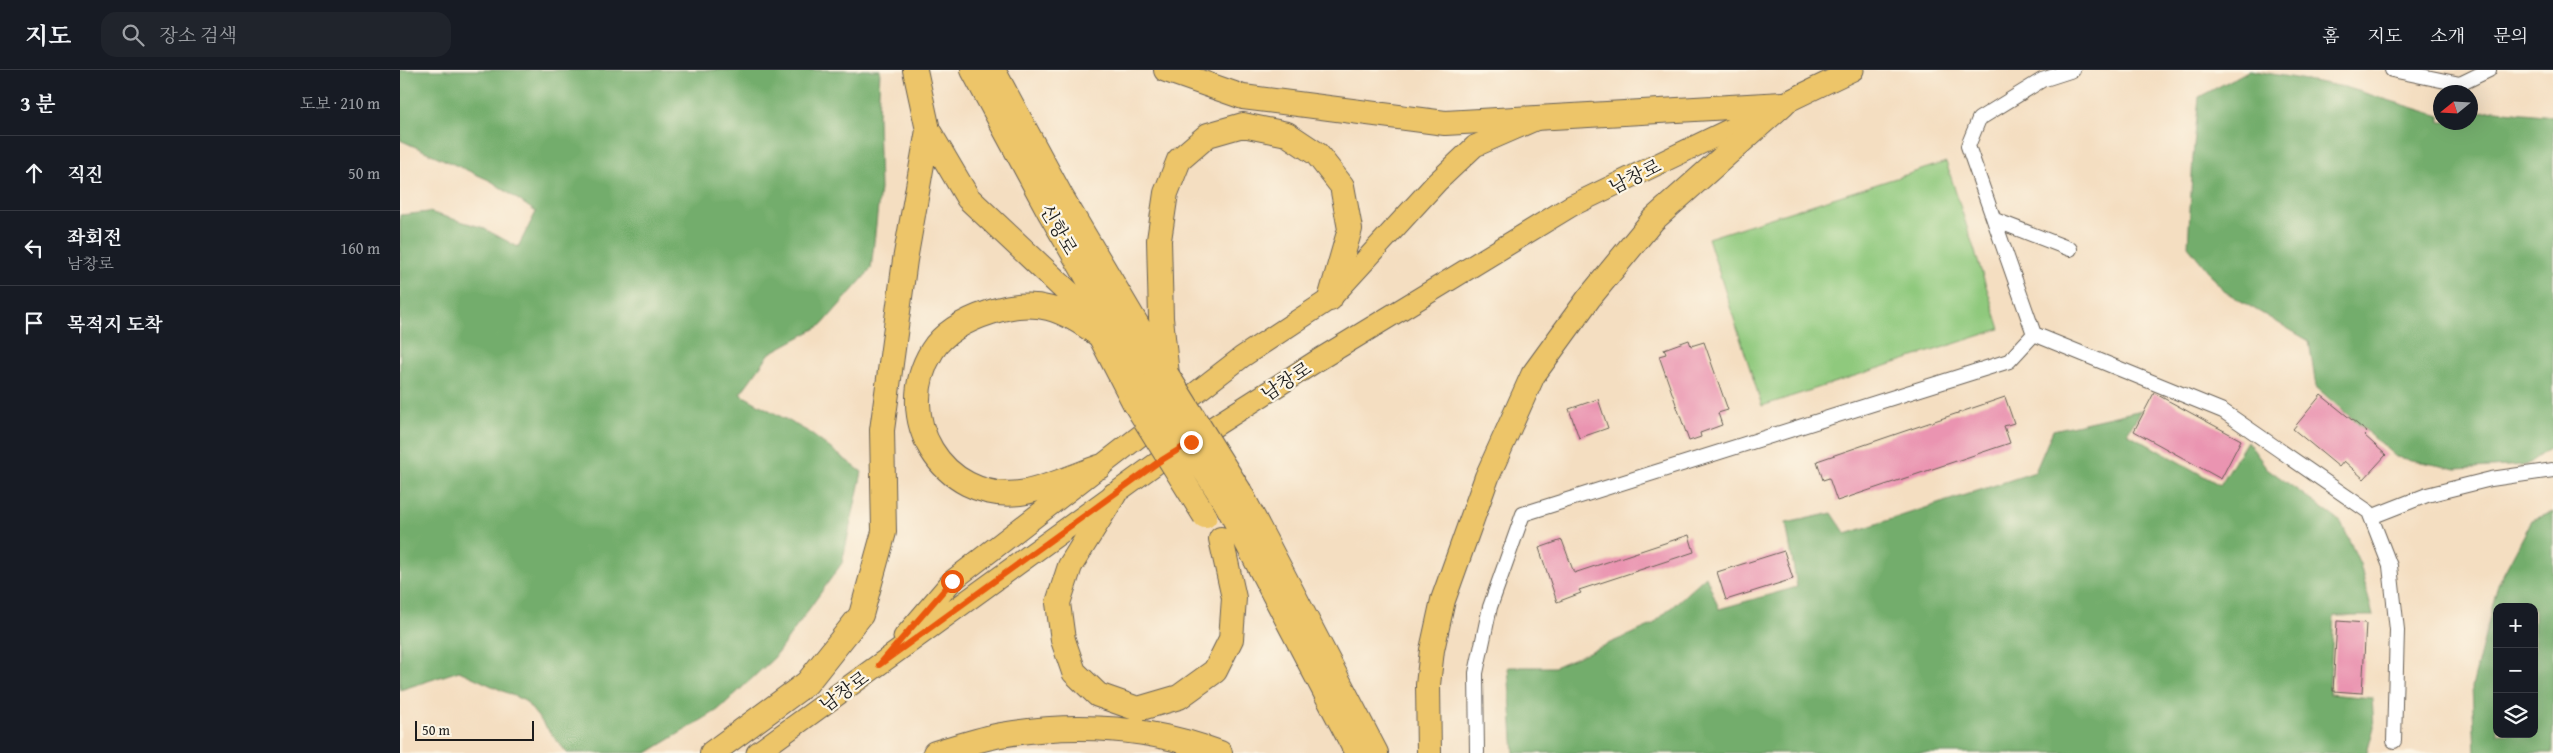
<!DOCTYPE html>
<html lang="ko">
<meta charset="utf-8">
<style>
body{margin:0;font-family:"Gentium Book Plus","Noto Serif KR",serif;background:#20242c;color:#f1f3f6}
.controls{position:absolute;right:15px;bottom:15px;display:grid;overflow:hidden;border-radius:10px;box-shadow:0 5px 20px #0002}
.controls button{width:45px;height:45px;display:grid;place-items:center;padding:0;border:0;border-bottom:1px solid #363941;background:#171b24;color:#f1f3f6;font:25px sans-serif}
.compass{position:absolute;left:2033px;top:15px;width:45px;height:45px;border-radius:50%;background:#171b24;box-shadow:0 5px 20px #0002;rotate:252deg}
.scale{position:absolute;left:15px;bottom:12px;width:119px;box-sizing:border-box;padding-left:5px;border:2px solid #1c1c1c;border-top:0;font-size:14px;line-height:18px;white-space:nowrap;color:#1c1c1c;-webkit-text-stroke:4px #fcf5e5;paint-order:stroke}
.stop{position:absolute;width:15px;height:15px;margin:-11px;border:4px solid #ea580c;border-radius:50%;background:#fff}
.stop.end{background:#ea580c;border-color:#fff;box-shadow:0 1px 5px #0008}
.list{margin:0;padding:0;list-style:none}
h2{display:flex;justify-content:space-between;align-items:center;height:65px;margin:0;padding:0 20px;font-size:21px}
h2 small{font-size:16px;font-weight:400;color:#9ea1a6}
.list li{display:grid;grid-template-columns:32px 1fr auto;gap:15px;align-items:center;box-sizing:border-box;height:75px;padding:0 20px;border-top:1px solid #363941}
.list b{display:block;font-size:19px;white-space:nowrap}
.list p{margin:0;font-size:16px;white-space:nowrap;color:#9ea1a6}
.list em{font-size:16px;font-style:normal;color:#9ea1a6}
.icon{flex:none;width:28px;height:28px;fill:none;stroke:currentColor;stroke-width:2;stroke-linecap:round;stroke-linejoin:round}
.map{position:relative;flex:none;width:2153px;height:683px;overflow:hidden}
header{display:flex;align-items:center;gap:30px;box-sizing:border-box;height:70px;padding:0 25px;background:#171b24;border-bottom:1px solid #363941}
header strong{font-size:24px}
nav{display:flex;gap:28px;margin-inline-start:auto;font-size:18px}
.search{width:350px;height:45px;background:#20242c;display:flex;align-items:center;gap:12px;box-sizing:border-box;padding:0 18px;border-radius:15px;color:#9ea1a6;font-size:19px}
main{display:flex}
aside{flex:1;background:#171b24}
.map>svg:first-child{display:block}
.green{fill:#8fc97d;stroke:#56724c}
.forest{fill:#73ad6c;stroke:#486444;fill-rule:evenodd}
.building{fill:#ea94b1}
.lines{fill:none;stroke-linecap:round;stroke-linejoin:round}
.street-casing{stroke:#686056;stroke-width:16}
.primary-casing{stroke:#686056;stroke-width:23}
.highway-casing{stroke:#686056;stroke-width:26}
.street{stroke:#fff;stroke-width:14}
.primary{stroke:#edc569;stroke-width:21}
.highway{stroke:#edc569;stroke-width:24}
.highway-bridge-casing{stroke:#686056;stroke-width:26;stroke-linecap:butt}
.highway-bridge{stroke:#edc569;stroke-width:24}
.route{stroke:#ea580c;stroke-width:6}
.labels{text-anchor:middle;stroke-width:4.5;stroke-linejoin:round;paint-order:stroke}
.street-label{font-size:19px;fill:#1c1c1c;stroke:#fcf5e5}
</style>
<header>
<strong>지도</strong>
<div class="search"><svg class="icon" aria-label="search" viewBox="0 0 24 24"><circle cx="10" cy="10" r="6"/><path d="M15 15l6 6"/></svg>장소 검색</div>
<nav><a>홈</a><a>지도</a><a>소개</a><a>문의</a></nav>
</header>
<main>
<aside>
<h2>3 분<small>도보 · 210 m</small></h2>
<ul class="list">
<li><svg class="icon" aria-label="ahead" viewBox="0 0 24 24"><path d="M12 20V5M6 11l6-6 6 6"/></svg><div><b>직진</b></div><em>50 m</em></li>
<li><svg class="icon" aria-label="left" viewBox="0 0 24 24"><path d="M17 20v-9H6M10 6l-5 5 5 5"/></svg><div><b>좌회전</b><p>남창로</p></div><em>160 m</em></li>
<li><svg class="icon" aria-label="arrive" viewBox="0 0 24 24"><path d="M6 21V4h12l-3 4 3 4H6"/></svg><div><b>목적지 도착</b></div></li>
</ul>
</aside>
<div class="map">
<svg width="2153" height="683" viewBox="0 0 2153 683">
<rect width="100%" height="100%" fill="#fcf5e5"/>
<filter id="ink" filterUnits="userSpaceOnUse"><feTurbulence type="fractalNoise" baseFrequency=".02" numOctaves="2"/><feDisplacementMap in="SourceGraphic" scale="10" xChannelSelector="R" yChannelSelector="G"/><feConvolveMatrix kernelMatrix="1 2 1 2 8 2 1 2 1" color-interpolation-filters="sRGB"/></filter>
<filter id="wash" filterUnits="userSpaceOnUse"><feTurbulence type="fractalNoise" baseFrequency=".0096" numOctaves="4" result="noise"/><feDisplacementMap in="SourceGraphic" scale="20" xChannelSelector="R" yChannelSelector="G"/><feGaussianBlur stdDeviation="1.12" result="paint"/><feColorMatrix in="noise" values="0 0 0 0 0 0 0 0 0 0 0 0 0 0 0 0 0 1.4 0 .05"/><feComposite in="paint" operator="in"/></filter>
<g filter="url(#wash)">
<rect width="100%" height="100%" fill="#f4dec1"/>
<path class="green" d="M1546,92l54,167 -238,77 -54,-168z"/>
<path class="forest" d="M0,0h480l-2,46 2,73 -9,80 -49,56 -52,28 -30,41 67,37 55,41 -20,91 -68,95 -56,52 -71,43h-80l-42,-52 -66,-30 -59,19v-475l29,-3 52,15 37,20 18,-35 -45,-31 -91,-41z
M1850,0l95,17 95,29v6h30l1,-9 24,-3 58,6v330l-27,19 -70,4 -60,-12 -80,-70 -7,-46 -85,-50 -36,-45 5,-90 6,-59z
M1742,340l-15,23 93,52 27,-44 20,27 74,54 19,42 13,52h-39l-5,78 43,4 2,29 -7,26h-853l-6,-86h46l98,-42 54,-49 13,33 78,-22 -11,-64 46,-10 14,21 189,-62 18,-42z
M2153,442v241h-78l-3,-66 26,-103 34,-64zM2097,537h37v127h-37z"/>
<g id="blocks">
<path class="building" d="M1289,270l2,6 13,-4 24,68 -10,3 4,12 -22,8 1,4 -12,4 -30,-85 7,-2 -2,-5z
M1754,323l87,47 -20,39 -87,-48z
M1921,325l46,37 -3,3 22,20 -22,24 -20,-18 -5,6 -46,-38z
M1605,327l9,26 -10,3 6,17 -173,58 -8,-23 -6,2 -6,-19z
M1198,329l10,29 -29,10 -10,-29z
M1289,465l5,17 -115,38 2,3 -24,9 -18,-54 23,-8 12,33z
M1384,481l9,28 -67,21 -9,-28z
M1937,551l29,2 -4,70 -29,-2z"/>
</g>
</g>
<g filter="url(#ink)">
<use href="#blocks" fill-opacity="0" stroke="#686056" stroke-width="1"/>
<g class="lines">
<defs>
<path id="street" d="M1673,0l-31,10 -63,39 -11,27 66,188 189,77 146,101 21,54 7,64 -3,111
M1992,0l68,14 29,-14
M1595,150l75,29
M1971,447l56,-22 64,-16 62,-9
M1077,683l-1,-80 14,-66 33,-93 486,-153 25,-27"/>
<path id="primary" d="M504,567l48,-56 290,-224 88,-58 107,-117 38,-36 60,-26
M357,683l400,-290 158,-101 256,-156 282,-136"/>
<path id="highway" d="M515,0l13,60 40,68 103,97 29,41 34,66
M573,0l77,143 100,173
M593,0l68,126 101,171
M766,0l77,27 202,26 338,-19
M767,305l-6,-57 -2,-78 7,-47 13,-33 29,-25 35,-10 44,9 30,20 25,32 8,43 -20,70
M699,397c-20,7 -59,24 -79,26 -78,9 -128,-76 -88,-142 13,-21 37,-32 59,-39 45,-15 73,-3 109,24
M840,422l136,261
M714,425l-44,71 -12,37 5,37 11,32 24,23 40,14 41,-12 36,-26 16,-32 3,-41 -13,-59
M826,433l131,250
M312,683l95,-70 54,-68 23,-83 -2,-102 23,-170 23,-130
M535,683c22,-6 44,-14 66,-18 74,-13 149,-8 219,18
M1029,683l-1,-68 4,-35 11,-50 44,-123 46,-102 56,-77 64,-78 130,-116"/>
</defs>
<use href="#street" class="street-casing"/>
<use href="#primary" class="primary-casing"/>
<use href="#highway" class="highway-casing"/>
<use href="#street" class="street"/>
<use href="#primary" class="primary"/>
<use href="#highway" class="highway"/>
<defs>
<path id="highway-bridge" d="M767,305l73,117
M750,316l76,117
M734,332l71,114"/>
</defs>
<use href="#highway-bridge" class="highway-bridge-casing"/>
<use href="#highway-bridge" class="highway-bridge"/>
</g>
</g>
<g class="lines" filter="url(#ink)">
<path class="route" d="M552,511l-73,84 278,-202 34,-21"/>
</g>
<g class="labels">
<g class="street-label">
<text transform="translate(1235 106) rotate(-26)" y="7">남창로</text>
<text transform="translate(659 159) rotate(60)" y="7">신항로</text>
<text transform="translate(886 311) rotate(-33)" y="7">남창로</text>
<text transform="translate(444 621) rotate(-36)" y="7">남창로</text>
</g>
</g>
</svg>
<div class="controls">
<button>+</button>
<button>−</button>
<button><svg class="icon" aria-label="layers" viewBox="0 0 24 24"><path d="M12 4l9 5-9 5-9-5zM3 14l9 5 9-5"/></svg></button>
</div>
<svg class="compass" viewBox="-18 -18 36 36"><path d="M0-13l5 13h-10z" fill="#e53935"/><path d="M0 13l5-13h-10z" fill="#9ea1a6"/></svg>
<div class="scale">50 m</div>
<div class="stop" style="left:552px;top:511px"></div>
<div class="stop end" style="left:791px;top:372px"></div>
</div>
</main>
